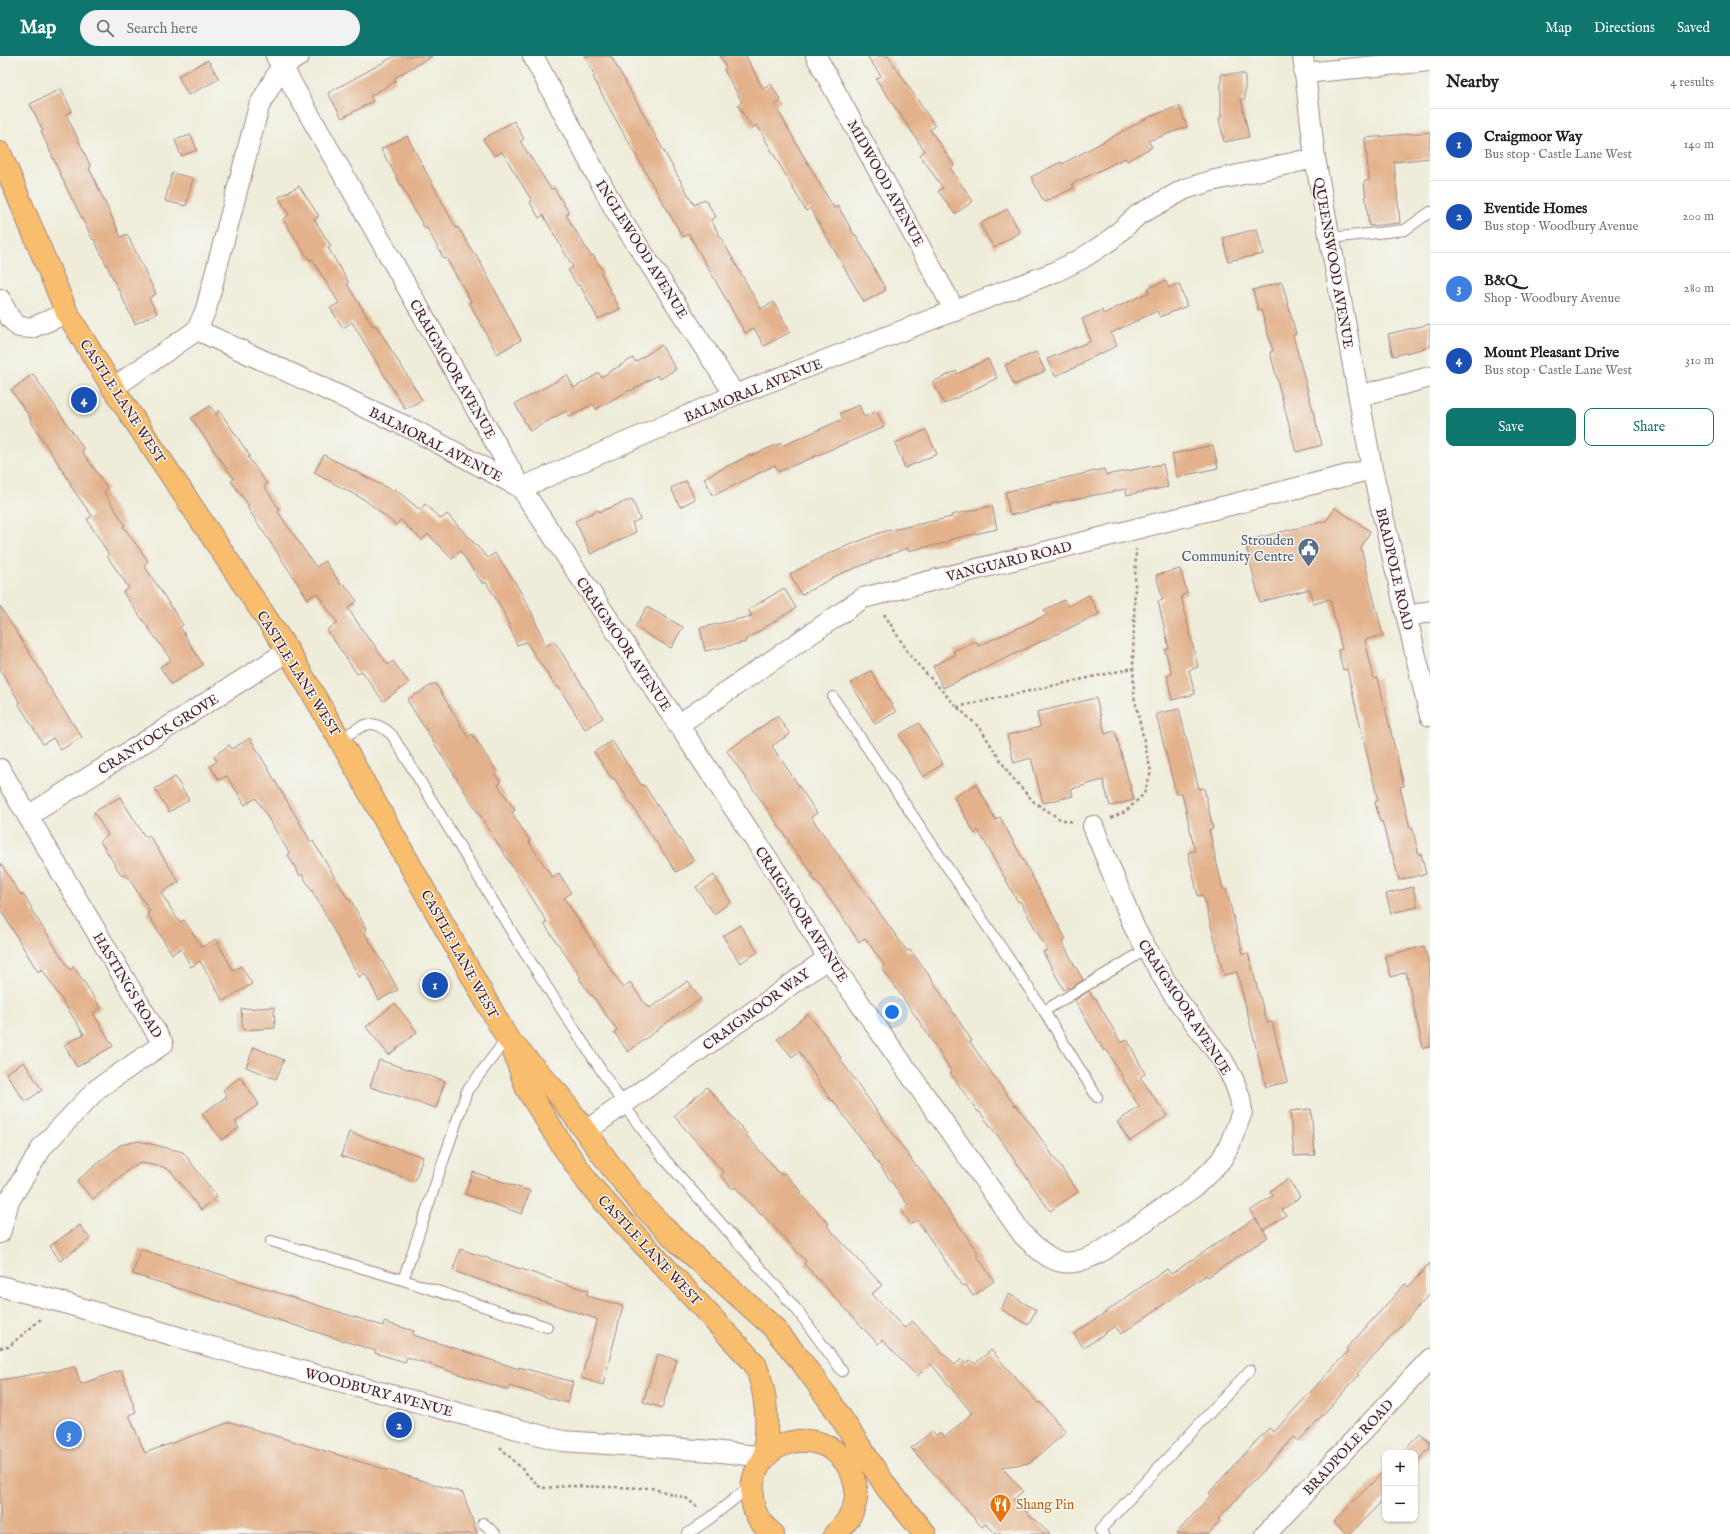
<!DOCTYPE html>
<meta charset="utf-8">
<style>
body{margin:0;font-family:"IM FELL English",serif;background:#f2f2f2;color:#222}
.controls{position:absolute;right:12px;bottom:12px;display:grid;overflow:hidden;border-radius:8px;box-shadow:0 1px 3px #0004}
.controls button{width:36px;height:36px;display:grid;place-items:center;padding:0;border:0;border-bottom:1px solid #e0e0e0;background:#fff;color:#222;font:20px sans-serif}
.you{position:absolute;left:892px;top:956px;width:14px;height:14px;margin:-10px;border:3px solid #fff;border-radius:50%;background:#1a73e8;box-shadow:0 0 0 6px #1a73e833}
.badge{display:grid;place-items:center;width:26px;height:26px;border-radius:50%;background:#0f766e;color:#fff;font-size:13px;font-weight:700}
.pin{position:absolute;translate:-50% -50%;border:2px solid #fff;box-shadow:0 1px 4px #0006}
.list{margin:0;padding:0;list-style:none}
h2{display:flex;justify-content:space-between;align-items:center;height:52px;margin:0;padding:0 16px;font-size:17px}
h2 small{font-size:13px;font-weight:400;color:#767676}
.list li{display:grid;grid-template-columns:26px 1fr auto;gap:12px;align-items:center;box-sizing:border-box;height:72px;padding:0 16px;border-top:1px solid #e0e0e0}
.list b{display:block;font-size:15px;white-space:nowrap}
.list p{margin:0;font-size:13px;white-space:nowrap;color:#767676}
.list em{font-size:13px;font-style:normal;color:#767676}
.actions{display:flex;gap:8px;padding:12px 16px}
.actions a{flex:1;padding:9px 0;border:1px solid #0f766e;border-radius:8px;text-align:center;font-size:14px;color:#0f766e}
.actions .main{background:#0f766e;color:#fff}
.icon{flex:none;width:22px;height:22px;fill:none;stroke:currentColor;stroke-width:2;stroke-linecap:round;stroke-linejoin:round}
.map{position:relative;flex:none;width:1430px;height:1478px;overflow:hidden}
header{display:flex;align-items:center;gap:24px;box-sizing:border-box;height:56px;padding:0 20px;background:#0f766e;color:#fff}
header strong{font-size:19px}
nav{display:flex;gap:22px;margin-inline-start:auto;font-size:14px}
.search{width:280px;height:36px;background:#f2f2f2;display:flex;align-items:center;gap:10px;box-sizing:border-box;padding:0 14px;border-radius:22px;color:#767676;font-size:15px}
main{display:flex}
aside{flex:1;background:#fff}
.map>svg:first-child{display:block}
.building{fill:#e3b28c}
.lines{fill:none;stroke-linecap:round;stroke-linejoin:round}
.service-casing{stroke:#9c8682;stroke-width:12}
.minor-casing{stroke:#9c8682;stroke-width:22}
.primary-casing{stroke:#9c8682;stroke-width:24}
.path{stroke:#9c8682;stroke-width:2.5;stroke-dasharray:3 3;stroke-linecap:butt}
.service{stroke:#fff;stroke-width:10}
.minor{stroke:#fff;stroke-width:20}
.primary{stroke:#f9be6d;stroke-width:22}
.labels{text-anchor:middle;stroke-width:3;stroke-linejoin:round;paint-order:stroke}
.street-label{font-size:14px;fill:#4a1f2b;stroke:#f6f6f2}
.service-label{font-size:14px;fill:#4e5e75;stroke:#f6f6f2;text-anchor:end}
.food-label{font-size:14px;fill:#c56008;stroke:#f6f6f2;text-anchor:start}
</style>
<header>
<strong>Map</strong>
<div class="search"><svg class="icon" aria-label="search" viewBox="0 0 24 24"><circle cx="10" cy="10" r="6"/><path d="M15 15l6 6"/></svg>Search here</div>
<nav><a>Map</a><a>Directions</a><a>Saved</a></nav>
</header>
<main>
<div class="map">
<svg width="1430" height="1478" viewBox="0 0 1430 1478">
<rect width="100%" height="100%" fill="#f6f6f2"/>
<filter id="ink" filterUnits="userSpaceOnUse"><feTurbulence type="fractalNoise" baseFrequency=".025" numOctaves="2"/><feDisplacementMap in="SourceGraphic" scale="8" xChannelSelector="R" yChannelSelector="G"/><feConvolveMatrix kernelMatrix="1 2 1 2 8 2 1 2 1" color-interpolation-filters="sRGB"/></filter>
<filter id="wash" filterUnits="userSpaceOnUse"><feTurbulence type="fractalNoise" baseFrequency=".012" numOctaves="4" result="noise"/><feDisplacementMap in="SourceGraphic" scale="16" xChannelSelector="R" yChannelSelector="G"/><feGaussianBlur stdDeviation="0.9" result="paint"/><feColorMatrix in="noise" values="0 0 0 0 0 0 0 0 0 0 0 0 0 0 0 0 0 1.4 0 .05"/><feComposite in="paint" operator="in"/></filter>
<g filter="url(#wash)">
<rect width="100%" height="100%" fill="#efecd9"/>
<g id="blocks">
<path class="building" d="M395,0h37l-38,22 2,3 -26,15 3,5 -31,17 -14,-25z
M584,0h27l83,149 11,-6 11,18 -5,3 50,89 13,-7 16,30 -26,14 -10,-18 -9,5 -56,-99 -6,3 -9,-15 -63,-111 -18,-34 2,-1z
M720,0h26l17,33 8,-5 10,17 -6,4 25,45 34,58 4,-2 17,30 1,-1 30,55 -22,12 -54,-94 -4,3 -49,-86 -5,3 -14,-23 4,-3 -18,-32 2,-2z
M867,0h21l47,70 -5,4 24,35 -4,3 23,33 -18,13 -17,-23 5,-3 -23,-33 5,-4 -49,-72 5,-3z
M208,4l11,19 -31,16 -10,-19z
M1221,18h24v25h-4l8,38 -25,5 -5,-24h2z
M61,33l11,22 -6,3 25,53 -2,1 32,69 6,-3 29,60 -7,4 8,15 -22,11 -41,-85 -1,1 -25,-49 -27,-60h2l-13,-27z
M1179,50l8,21 -39,14 4,6 -25,14 -2,-3 -53,26 2,4 -30,14 -13,-25 30,-15 1,2 89,-48z
M514,65l10,18 -4,2 31,48 3,-1 15,25 -3,2 25,41 2,-1 10,16 -2,2 19,36 -22,10 -18,-34 -2,1 -10,-16 5,-3 -30,-52 -4,3 -9,-16 2,-1 -30,-49 -8,4 -11,-17z
M1430,76v26l-36,4 6,61 -31,3 -5,-44 5,-2 -4,-42z
M191,79l6,15 -16,6 -6,-16z
M407,80l49,92 2,-1 16,27h2l45,86 -24,14 -28,-52 2,-1 -25,-43 -2,1 -17,-31 -2,1 -44,-80z
M172,117l21,5 -7,28 -21,-5z
M299,130l20,30 -5,3 17,27 -3,2 21,35 -2,1 26,42 3,-1 46,75 -17,9 -53,-87 -9,6 -13,-20 9,-5 -27,-44 -3,1 -26,-41 6,-4 -10,-18z
M1007,153l13,23 -26,16 -14,-24z
M1257,173l6,25 -35,7 -5,-23z
M1166,225l3,7 10,-4 8,22 -27,11 -3,-6 -46,22 6,13 -35,16 1,2 -28,12 -8,-17 44,-18 -9,-22 20,-9 1,4 46,-22 -1,-4z
M1282,226l14,52 -3,1 29,110 -26,7 -26,-100 3,-1 -12,-41h-3l-5,-20z
M1430,268v23l-37,9 -5,-22z
M661,289l15,24 -16,10 -3,-4 -26,16 -1,-1 -34,19 -3,-5 -24,13 -3,-6 -36,20 -15,-27 52,-29 7,13 25,-15 2,4 32,-19 2,4z
M1036,296l9,19 -31,14 -9,-20z
M988,303l9,19 -53,26 -11,-22 23,-11 1,3z
M33,318l51,75 -2,2 26,38 -4,3 21,33 -2,1 25,35 -4,4 39,60 -3,2 23,38 -32,19 -11,-17 11,-7 -48,-68 6,-4 -22,-32 2,-1 -22,-36 5,-3 -22,-31 1,-1 -41,-64 1,-1 -20,-29z
M859,349l5,12 13,-6 7,16 -106,45 -3,-7 -62,31 -9,-18 46,-23v1l31,-13 1,3 61,-27 -3,-6z
M210,350l6,9 3,-5 31,46 -2,1 19,27 -3,2 16,24 -2,2 38,55 9,-6 17,25 2,-2 13,17 -9,7 21,32 1,-1 18,26 5,-4 16,22 -26,18 -21,-30 -5,3 -30,-44 11,-7 -22,-30 -8,6 -61,-92 2,-1 -18,-25 3,-2 -43,-61z
M926,374l11,24 -32,14 -10,-25z
M1213,389l5,23 -41,9 -5,-23z
M324,399l69,36 2,-2 25,21 5,-6 16,15 6,-5 41,44 7,-5 20,29 16,29 15,35 8,-5 49,77 -18,11 -27,-43 -2,1 -30,-45 -9,3 -14,-34 -17,-29 -3,2 -23,-33 -8,8 -24,-25 -6,6 -22,-20 -4,5 -31,-25 -51,-27z
M1163,408l5,23 -41,8 -1,-6 -76,15 1,2 -41,9 -5,-23 99,-23 2,6z
M686,425l9,18 -15,8 -9,-19z
M632,443l8,20 -8,4 4,9 -45,22 -16,-33 23,-11 1,2z
M992,450l5,23 -49,11 1,2 -41,9 -1,-3 -67,26 -39,21 -11,-21 42,-22 50,-20 70,-15 -1,-2z
M1335,452l35,23 -9,17 22,87 -18,5 9,39 4,-1 26,108 -4,1 10,41 2,-1 7,28 2,-1 5,20 -27,6 -7,-27h-2l-8,-32 -2,1 -5,-20 3,-1 -31,-132 -4,1 -5,-20 4,-1 -12,-50 -16,5 -4,-15 -50,13 -15,-61 81,-20z
M1180,513l7,24 -6,3 17,71 -9,3 6,24 -23,6 -5,-24 5,-2 -7,-24 4,-2 -11,-47 5,-1 -7,-25z
M784,532l12,20 -51,32 1,2 -41,9 -5,-23 52,-12 -4,-6z
M1089,539l10,19 -156,74 -10,-22 22,-11 -2,-4 23,-10 2,5 69,-31 -3,-5 20,-10 4,6z
M0,550l46,73 -1,1 20,32 17,25 -21,13 -8,-12 -10,6 -24,-40 1,-1 -20,-34z
M647,551l36,20 -12,21 -36,-21z
M871,615l25,41 -21,12 -24,-41z
M435,627l33,54 4,-3 25,38 -2,2 6,9 -3,2 17,25 -3,3 18,28 -1,1 23,35 7,-4 12,20 -7,5 59,90 7,-6 17,25 2,-1 1,2 38,-27 13,18 -16,10 -57,43 -14,-20 3,-2 -25,-35 -1,1 -12,-18 2,-1 -37,-53 3,-2 -18,-29 -122,-193z
M1096,642l9,36 10,-3 19,69 -24,6 -7,-26 -32,9 2,7 -30,7 -12,-45 -17,5 -7,-28 33,-8 -3,-15z
M1179,653l20,80 5,-1 9,41 -4,1 14,59h3l17,65 5,-1 19,70 5,-1 15,60 -21,5 -29,-115 -13,3 -21,-80 -5,1 -10,-44 7,-1 -13,-58 -6,1 -20,-80z
M777,660l13,18 -18,12 45,67 -6,4 96,134 3,-1 18,24 44,67 -2,1 45,64 1,-1 17,22 45,65 -28,19 -50,-72 -21,-28 -1,1 -28,-39 2,-1 -33,-51 -37,-53 3,-2 -20,-28 -6,4 -24,-36 -24,-31 2,-1 -25,-32 1,-1 -62,-90z
M919,667l24,41 -20,13 -24,-42z
M250,682l61,104 2,-1 35,58h2l17,31 -3,2 25,41 9,17 -19,10 -14,-27 -6,4 -37,-69 -20,-34 -2,2 -12,-21 2,-1 -34,-56 -11,7 -18,-29 -8,4 -9,-14 7,-5 -3,-5 15,-11 3,4z
M612,685l30,45 2,-1 50,76 -18,11 -62,-94 -2,1 -18,-27z
M175,721l14,23 -20,12 -14,-23z
M976,728l20,36 4,-3 66,122 -4,3 21,38 -14,9 -1,-2 -4,3 -21,-38 4,-2 -27,-49 -2,1 -40,-72 -3,4 -21,-37z
M120,741l25,40 4,-2 30,47 -18,11 19,30 4,-3 18,27 14,-8 17,31 8,-4 11,18 -29,17 -23,-40 -9,6 -10,-19 -9,6 -25,-41 3,-2 -24,-37 -4,2 -22,-35 8,-6 -14,-23z
M0,807l21,32 2,-1 9,14 -1,1 39,61 4,-3 27,41 -8,5 20,33 -36,21 -13,-22 20,-11 -42,-65 -4,3 -38,-63z
M714,819l17,27 -17,12 -18,-27z
M1413,831l5,20 -27,6 -5,-19z
M740,869l18,27 -18,11 -17,-27z
M1424,890l6,21v80l-7,1 -17,-76 -15,5 -6,-21z
M1089,935l4,7 2,-1 26,46 6,-4 18,35 -5,3 27,39 -37,25 -13,-19 22,-15 -32,-57 -3,1 -29,-51z
M395,947l22,29 -28,23 -23,-28z
M274,951l1,21 -32,2 -2,-21z
M808,958l19,24 14,20 -1,1 76,107 1,-1 61,88 -2,1 18,27 -21,15 -7,-11 -3,1 -46,-66 -6,4 -10,-14 7,-5 -75,-105 -2,1 -32,-50 -7,6 -15,-18z
M254,991l30,13 -8,19 -30,-12z
M379,1004l66,21 -9,27 -66,-21z
M24,1006l18,28 -17,12 -19,-29z
M240,1021l19,27 -24,18 4,6 -17,12 -20,-26 25,-18 -4,-6z
M707,1031l40,47 -1,1 35,40 3,-2 18,19 -2,1 29,31 -2,2 55,59 -10,9 32,34 8,-7 43,44 7,-6 3,5 5,-4 5,4 16,-14 47,53 2,-1 26,30 -36,31 -29,4 22,24 -10,9 37,34h-54l-10,-10 -4,3 -71,-79 21,-17 4,4 3,-2 6,4 27,-24 -41,-49 -14,12 -35,-36 -4,4 -74,-80 2,-3 -44,-47 -1,1 -26,-28 -2,2 -12,-13 3,-3 -50,-57z
M1311,1053l4,46 -21,1 -4,-45z
M349,1076l74,25 -8,24 -74,-25z
M139,1085l44,11 34,45 -16,13 -30,-39 -8,-4 -22,-4 -8,3 -40,33 -16,-18 43,-36z
M473,1116l57,19 -8,23 -57,-20z
M1288,1123l12,18 -18,13 4,5 -22,15 -14,-19 23,-15 -3,-5z
M1255,1162l13,19 -60,40 -2,-2 -85,59 -6,-8 -31,22 -10,-14 93,-65 4,5z
M80,1169l10,14 -30,22 -10,-15z
M140,1193l243,77 1,-4 30,9 -1,4 106,34v-2l54,15 -6,21 -58,-17 -1,4 -101,-33 -2,5 -30,-9 1,-2 -243,-77z
M460,1193l128,42 -1,5 36,10 -20,79 -22,-7 16,-59 -144,-48z
M1430,1207v31l-73,80 2,1 -60,66 -5,-4 -76,82 2,2 -11,13h-33l35,-39 -2,-2 26,-29 34,-36 5,4 74,-81 -2,-2 59,-65 3,3z
M1009,1238l27,16 -8,15 -27,-16z
M658,1298l19,6 -15,48 -19,-6z
M75,1311l6,17 40,-14 15,42 -7,3 16,38 85,-31 233,71 14,41h-477v-154z
M1420,1378l10,9v5l-15,16v-11h-13z
M1385,1414v28l-35,36h-4l-13,-12z"/>
</g>
</g>
<g filter="url(#ink)">
<use href="#blocks" fill-opacity="0" stroke="#9c8682" stroke-width="1"/>
<g class="lines">
<defs>
<path id="service" d="M1330,182l75,-8 25,-18
M833,641l211,314 53,86
M340,684c22,-14 30,-25 52,-5l129,212 102,157 39,52 135,154 45,61
M1044,955l103,-62
M271,1185l132,39 64,-189 40,-53
M403,1224l144,47
M483,1467l13,11
M687,1478l22,-15 43,-34
M1103,1478l-3,-4 150,-160"/>
<path id="minor" d="M276,0l245,432 260,391 47,79 195,277c30,29 42,37 81,15l90,-63 16,-15 11,-12 9,-16 12,-32 -2,-14 -6,-17 -12,-22 -49,-65 -38,-65 -42,-103
M533,0l85,159 117,180
M816,0l139,255
M1303,0l12,102 57,311 58,247
M1304,17l126,-12
M0,243l9,18 10,10 12,1 36,-15
M197,274l219,101 105,57 214,-93 320,-123 26,-13 28,-18 29,-26 47,-26 26,-8 104,-23
M113,332l84,-58 9,-21 53,-203 22,-39 18,-11
M1359,340l71,-19
M1407,561l23,-6
M678,669l185,-127 509,-129
M0,713l163,275 -66,45 -54,57 -34,55 -9,32
M28,760l260,-165
M586,1075l242,-173
M0,1230l61,16 151,45 350,94 151,10 51,6
M1266,1478l164,-175"/>
<path id="primary" d="M0,97l67,160 46,75 175,263 52,89 167,298 52,57 54,74 30,37 33,34 96,86 29,35 29,40 57,87 38,46
M514,996l13,37 35,56 27,39 30,34 136,146c13,32 13,59 9,93
M773,1478c-12,-9 -21,-23 -21,-38 -2,-66 87,-76 103,-13 5,20 -6,39 -20,51"/>
</defs>
<use href="#service" class="service-casing"/>
<use href="#minor" class="minor-casing"/>
<use href="#primary" class="primary-casing"/>
<path class="path" d="M884,558l27,43 46,50 23,21 30,47 24,27 26,17 13,3
M957,651l176,-39
M1111,762l14,-6 19,-18 7,-22 -17,-76 -1,-39 3,-108
M0,1292l8,-1 33,-28
M500,1391l41,41 28,-2 82,2 35,10 11,9"/>
<use href="#service" class="service"/>
<use href="#minor" class="minor"/>
<use href="#primary" class="primary"/>
</g>
</g>
<defs>
<symbol id="civic-pin" viewBox="-11 -11 22 30"><path d="M0 17L-7.5 6A9.5 9.5 0 1 1 7.5 6Z" fill="#5c6f8a" stroke="#f6f6f2"/><path d="M-.6-6.5H3V-4.5H.6V-3L4-1V1h2V6H-6V1h2V-1L-.6-3ZM-1.2 2.5V6h2.4V2.5Z" fill="#fff"/></symbol>
<symbol id="restaurant-pin" viewBox="-11 -11 22 30"><path d="M0 17L-7.5 6A9.5 9.5 0 1 1 7.5 6Z" fill="#e8710a" stroke="#f6f6f2"/><path d="M-5-6h1v4h1v-4h1v4h1v-4h1v5L-1.5 .5V6h-2V.5L-5-1ZM5-6V6H3V1.5H1.5Q1.5-4 5-6Z" fill="#fff"/></symbol>
</defs>
<g fill-rule="evenodd">
<use href="#civic-pin" x="1296" y="480" width="25" height="34"/>
<use href="#restaurant-pin" x="988" y="1436" width="25" height="34"/>
</g>
<g class="labels">
<g class="street-label">
<text transform="translate(886 127) rotate(61)" y="5">MIDWOOD AVENUE</text>
<text transform="translate(642 193) rotate(58)" y="5">INGLEWOOD AVENUE</text>
<text transform="translate(1334 207) rotate(80)" y="5">QUEENSWOOD AVENUE</text>
<text transform="translate(453 313) rotate(60)" y="5">CRAIGMOOR AVENUE</text>
<text transform="translate(753 334) rotate(-22)" y="5">BALMORAL AVENUE</text>
<text transform="translate(123 345) rotate(57)" y="5">CASTLE LANE WEST</text>
<text transform="translate(436 388) rotate(27)" y="5">BALMORAL AVENUE</text>
<text transform="translate(1009 505) rotate(-14)" y="5">VANGUARD ROAD</text>
<text transform="translate(1395 513) rotate(77)" y="5">BRADPOLE ROAD</text>
<text transform="translate(624 588) rotate(56)" y="5">CRAIGMOOR AVENUE</text>
<text transform="translate(299 617) rotate(58)" y="5">CASTLE LANE WEST</text>
<text transform="translate(158 678) rotate(-32)" y="5">CRANTOCK GROVE</text>
<text transform="translate(802 858) rotate(57)" y="5">CRAIGMOOR AVENUE</text>
<text transform="translate(460 898) rotate(61)" y="5">CASTLE LANE WEST</text>
<text transform="translate(128 929) rotate(59)" y="5">HASTINGS ROAD</text>
<text transform="translate(1185 951) rotate(57)" y="5">CRAIGMOOR AVENUE</text>
<text transform="translate(756 953) rotate(-36)" y="5">CRAIGMOOR WAY</text>
<text transform="translate(650 1194) rotate(47)" y="5">CASTLE LANE WEST</text>
<text transform="translate(379 1336) rotate(15)" y="5">WOODBURY AVENUE</text>
<text transform="translate(1348 1391) rotate(-47)" y="5">BRADPOLE ROAD</text>
</g>
<g class="service-label">
<text x="1294" y="489">Strouden<tspan x="1294" dy="16">Community Centre</tspan></text>
</g>
<g class="food-label">
<text x="1016" y="1453">Shang Pin</text>
</g>
</g>
</svg>
<div class="controls">
<button>+</button>
<button>−</button>
</div>
<div class="you"></div>
<div class="pin badge" style="left:435px;top:929px;background:#1a4fb4">1</div>
<div class="pin badge" style="left:399px;top:1369px;background:#1a4fb4">2</div>
<div class="pin badge" style="left:69px;top:1378px;background:#3f7fe0">3</div>
<div class="pin badge" style="left:84px;top:344px;background:#1a4fb4">4</div>
</div>
<aside>
<h2>Nearby<small>4 results</small></h2>
<ul class="list">
<li><span class="badge" style="background:#1a4fb4">1</span><div><b>Craigmoor Way</b><p>Bus stop · Castle Lane West</p></div><em>140 m</em></li>
<li><span class="badge" style="background:#1a4fb4">2</span><div><b>Eventide Homes</b><p>Bus stop · Woodbury Avenue</p></div><em>200 m</em></li>
<li><span class="badge" style="background:#3f7fe0">3</span><div><b>B&amp;Q</b><p>Shop · Woodbury Avenue</p></div><em>280 m</em></li>
<li><span class="badge" style="background:#1a4fb4">4</span><div><b>Mount Pleasant Drive</b><p>Bus stop · Castle Lane West</p></div><em>310 m</em></li>
</ul>
<div class="actions"><a class="main">Save</a><a>Share</a></div>
</aside>
</main>
